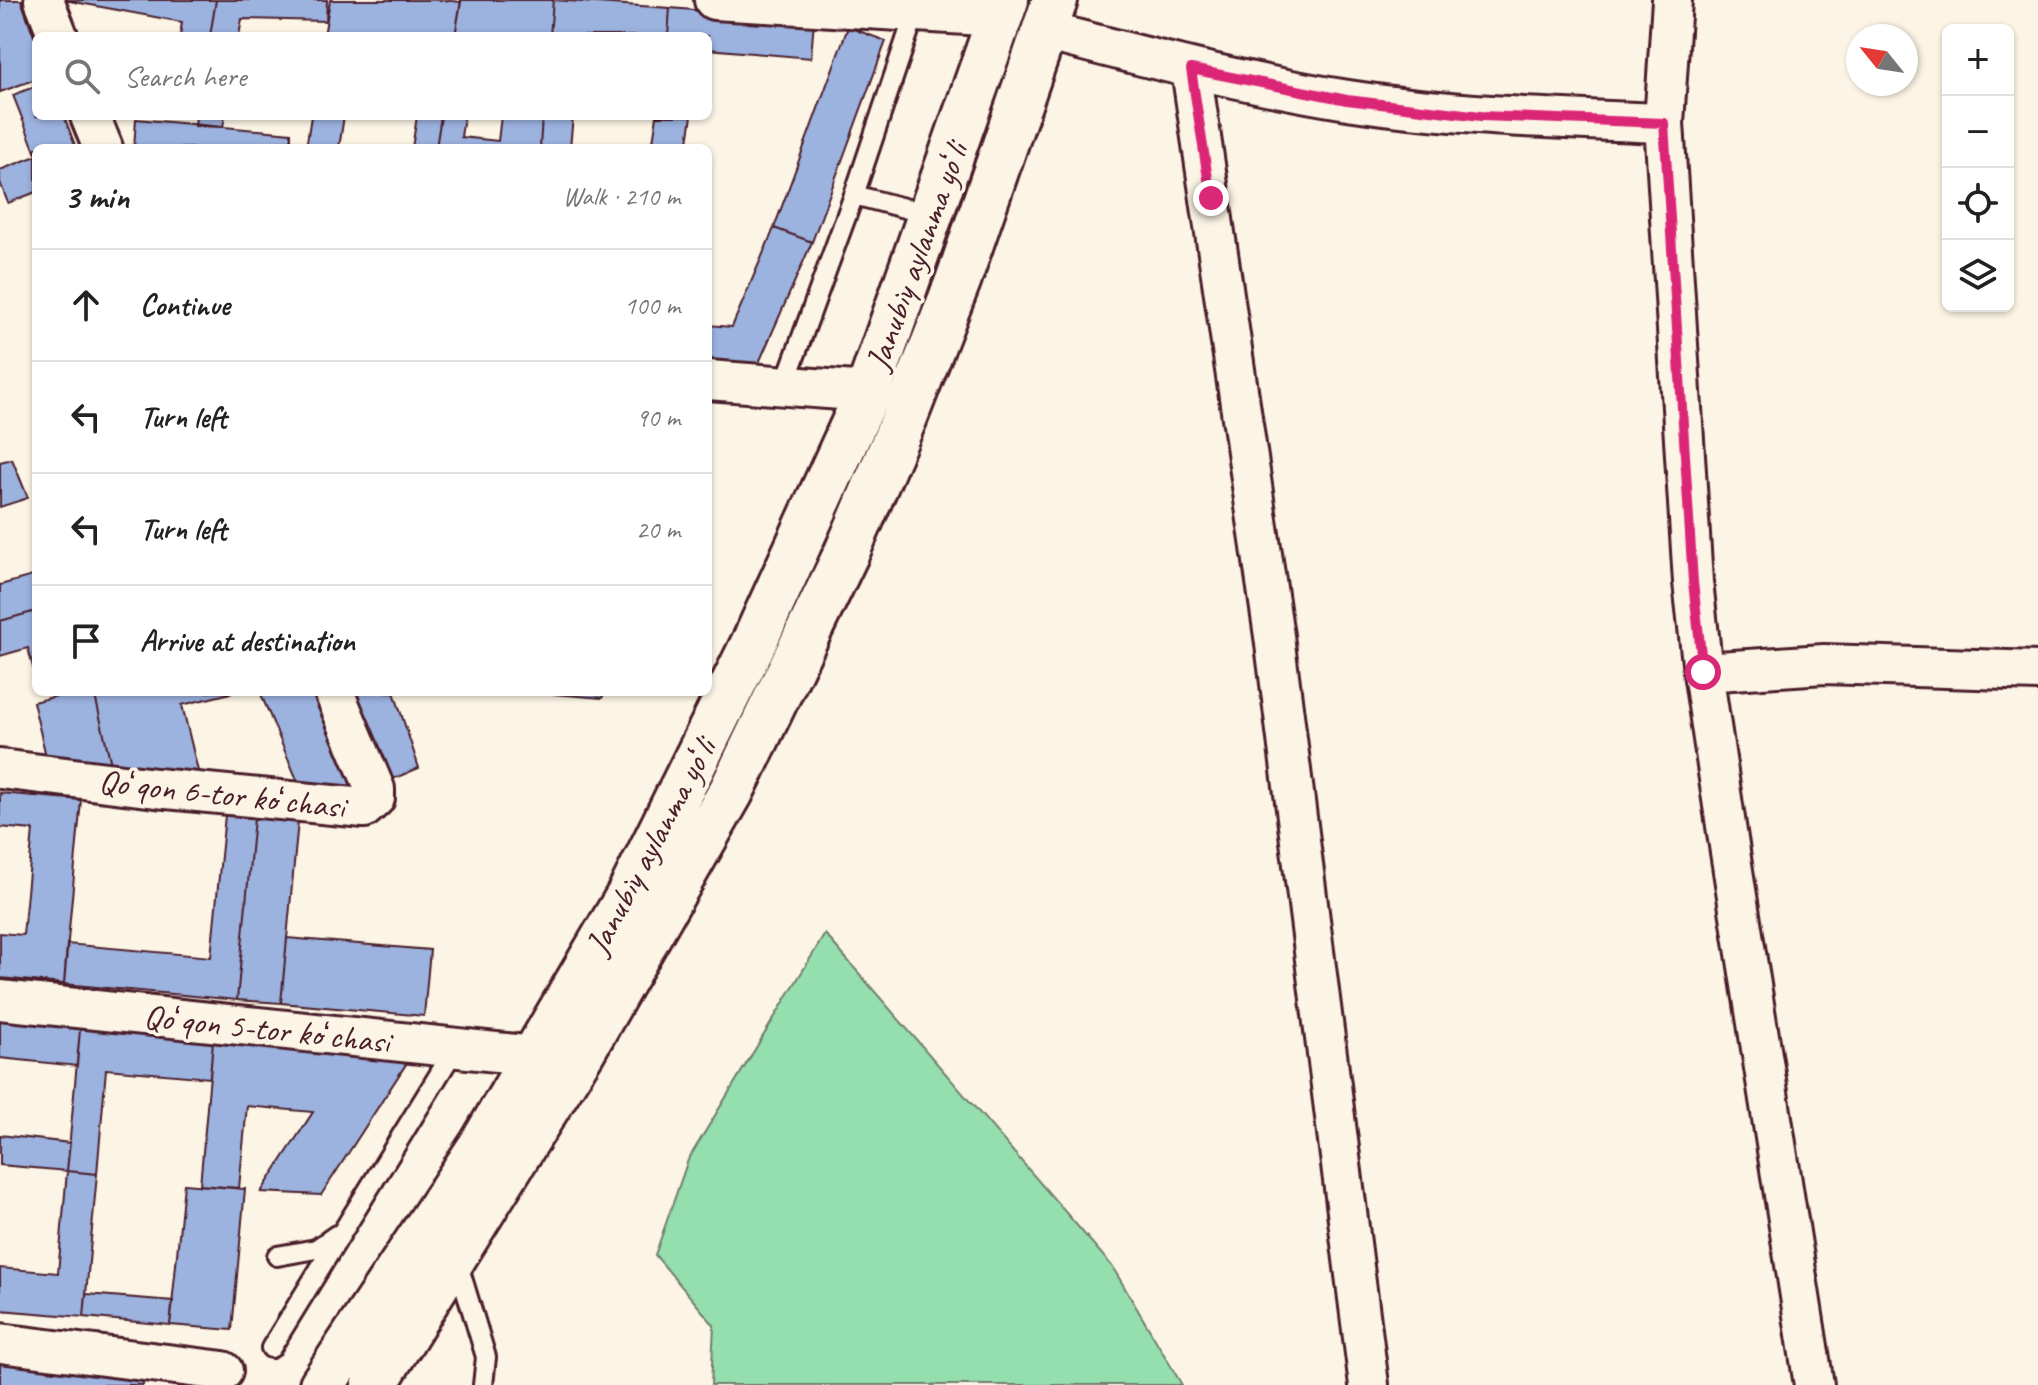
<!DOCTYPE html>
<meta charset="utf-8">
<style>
body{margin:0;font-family:Caveat,sans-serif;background:#f2f2f2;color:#222}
.controls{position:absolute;right:24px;top:24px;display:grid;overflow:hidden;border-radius:12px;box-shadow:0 2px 6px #0004}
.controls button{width:72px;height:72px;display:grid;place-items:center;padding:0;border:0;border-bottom:2px solid #e0e0e0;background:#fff;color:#222;font:40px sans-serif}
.compass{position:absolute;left:1846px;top:24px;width:72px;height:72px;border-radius:50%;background:#fff;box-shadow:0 2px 6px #0004;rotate:300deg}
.stop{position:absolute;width:24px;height:24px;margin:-18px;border:6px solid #db2777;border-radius:50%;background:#fff}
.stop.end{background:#db2777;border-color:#fff;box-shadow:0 2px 8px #0008}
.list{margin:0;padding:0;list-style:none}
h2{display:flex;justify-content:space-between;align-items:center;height:104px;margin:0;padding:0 32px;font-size:34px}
h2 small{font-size:26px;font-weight:400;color:#767676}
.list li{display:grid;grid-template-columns:52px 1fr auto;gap:24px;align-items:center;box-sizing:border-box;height:112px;padding:0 32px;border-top:2px solid #e0e0e0}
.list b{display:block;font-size:30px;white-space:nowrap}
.list em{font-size:26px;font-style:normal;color:#767676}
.icon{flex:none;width:44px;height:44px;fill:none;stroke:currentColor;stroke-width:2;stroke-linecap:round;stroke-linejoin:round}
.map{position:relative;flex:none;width:2038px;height:1385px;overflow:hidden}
.search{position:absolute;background:#fff;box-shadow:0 2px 6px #0004;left:32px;top:32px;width:680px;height:88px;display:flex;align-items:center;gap:20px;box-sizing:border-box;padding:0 28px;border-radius:12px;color:#767676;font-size:30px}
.panel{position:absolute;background:#fff;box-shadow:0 2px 6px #0004;left:32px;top:144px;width:680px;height:552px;border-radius:12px}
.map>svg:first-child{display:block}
.green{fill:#95deae;stroke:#707e6c;stroke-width:2}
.building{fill:#9cb2df;stroke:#4a1f2b;stroke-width:2}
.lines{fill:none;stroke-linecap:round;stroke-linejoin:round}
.service-casing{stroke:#4a1f2b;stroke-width:24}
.minor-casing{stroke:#4a1f2b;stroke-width:44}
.trunk-casing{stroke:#4a1f2b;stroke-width:50}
.service{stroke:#fcf5e5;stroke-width:18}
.minor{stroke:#fcf5e5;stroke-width:38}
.trunk{stroke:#fcf5e5;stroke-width:44}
.route{stroke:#db2777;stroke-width:10}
.labels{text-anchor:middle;stroke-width:7;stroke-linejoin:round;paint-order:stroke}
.street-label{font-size:34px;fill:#4a1f2b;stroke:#fcf5e5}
</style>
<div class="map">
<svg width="2038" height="1385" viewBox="0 0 2038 1385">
<rect width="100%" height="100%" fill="#fcf5e5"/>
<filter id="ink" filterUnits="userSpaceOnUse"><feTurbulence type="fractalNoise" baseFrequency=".0125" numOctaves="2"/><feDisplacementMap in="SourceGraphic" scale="16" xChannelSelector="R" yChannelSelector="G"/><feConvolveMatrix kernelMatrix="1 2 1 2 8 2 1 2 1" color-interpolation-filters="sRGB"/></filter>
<g filter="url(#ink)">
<path class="green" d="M825,934l287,332 70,119h-471l3,-60 -59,-70 33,-95z"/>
<path class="building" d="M0,0h21l15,42v37l-36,13z
M64,0h152l-6,36h-30l2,-14z
M216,0h111l-1,21 -84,-2 -3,17h-29z
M330,0h114l17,2 -6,34h-53l-44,-4v4h-34z
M461,0h92l-3,36h-95z
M553,0l117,8 -2,28h-118z
M670,8l144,12 -3,38 -103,-9v-13h-40z
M848,27l38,14 -74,201 -38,-14z
M36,86v30h28l12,32h-40v6l-23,-59z
M196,116h29l-2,11 -28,-1z
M311,116h33l-5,32h-33z
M417,116h24l-5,32h-24z
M441,116h23l-3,21 37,4 3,-25h41l-2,32h-104z
M542,116h31l-3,32h-30z
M657,116h35l-5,32h-35z
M136,119l155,14v15h-157z
M36,156v36l-28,11 -8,-21v-12z
M774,228l38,14 -54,123 -50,-4v-36l24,2z
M12,459l16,39 -28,9v-45z
M36,575v36l-36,10v-36z
M36,611v68l-8,-31 -28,8v-35z
M73,692h21l17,72 -65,-8 -13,-54z
M94,692h141l-53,13 17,70 -88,-11z
M260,692h53l42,101 -55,-6z
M349,692h45l25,76 -33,14z
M529,692h76l-3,6z
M0,793l81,7 -17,184 -64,-6v-45l23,2 10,-105 -33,-3z
M225,815l29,3 -17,182 -173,-16 3,-40 144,13z
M254,818l44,3 -17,182 -44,-3z
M287,938l143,12 -6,66 -143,-13z
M0,1020l80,9 -3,37 -77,-8z
M80,1029l133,12 -3,37 -104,-9 -9,105 -30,-3z
M213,1041l197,17 -89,137 -60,-3 52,-80 -66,-6 -8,82 -39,-3z
M0,1135l70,8 -3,28 -67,-6z
M67,1171l30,3 -13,143 -84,-7v-42l58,5z
M184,1184l61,5 -13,141 -62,-5z
M86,1294l87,7 -3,24 -86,-8z
M0,1358l144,17 -1,10h-143z"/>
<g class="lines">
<defs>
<path id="service" d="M854,195l77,20
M784,386l70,-191 61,-182
M277,1256l39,-7 20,-14
M457,1261l29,96 -3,28
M271,1348l185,-301"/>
<path id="minor" d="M44,0l14,36
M714,0l286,17
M1672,0l-8,123 29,459 10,90 25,167 86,546
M1045,31c100,26 201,53 303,69 105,16 210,19 316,23
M1191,69l83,567 95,749
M90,116l13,32
M708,380l160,12
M1703,672l121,-8 214,7
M0,769l156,19 208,20 11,-10v-9l-41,-97
M0,1000l535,56
M0,1343l223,28"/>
<path id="trunk" d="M322,1385l161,-242 146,-248 127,-257 112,-246 138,-392
M374,1385l209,-335 148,-258 116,-240 58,-135 53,-136 97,-281"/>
</defs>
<use href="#service" class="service-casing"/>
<use href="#minor" class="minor-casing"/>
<use href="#trunk" class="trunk-casing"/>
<use href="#service" class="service"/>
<use href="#minor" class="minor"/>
<use href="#trunk" class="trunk"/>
</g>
</g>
<g class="lines" filter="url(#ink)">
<path class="route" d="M1211,198l-20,-129 156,31 134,16 183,7 29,459 10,90"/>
</g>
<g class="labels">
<g class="street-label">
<text transform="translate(916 256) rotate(-70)" y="12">Janubiy aylanma yoʻli</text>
<text transform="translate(222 793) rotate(6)" y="12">Qoʻqon 6-tor koʻchasi</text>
<text transform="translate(650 846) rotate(-62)" y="12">Janubiy aylanma yoʻli</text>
<text transform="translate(267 1028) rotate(6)" y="12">Qoʻqon 5-tor koʻchasi</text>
</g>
</g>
</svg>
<div class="controls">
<button>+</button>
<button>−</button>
<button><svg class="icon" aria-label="locate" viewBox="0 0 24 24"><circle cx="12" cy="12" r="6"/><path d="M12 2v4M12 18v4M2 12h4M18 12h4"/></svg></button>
<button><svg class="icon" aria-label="layers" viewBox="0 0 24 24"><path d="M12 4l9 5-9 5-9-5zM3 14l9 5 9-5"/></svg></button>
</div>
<svg class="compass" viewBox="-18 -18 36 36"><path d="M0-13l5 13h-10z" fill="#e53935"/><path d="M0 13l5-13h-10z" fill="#767676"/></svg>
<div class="stop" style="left:1703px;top:672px"></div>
<div class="stop end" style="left:1211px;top:198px"></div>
<div class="search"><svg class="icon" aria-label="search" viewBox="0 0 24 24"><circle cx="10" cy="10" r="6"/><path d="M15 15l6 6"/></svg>Search here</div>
<section class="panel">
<h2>3 min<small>Walk · 210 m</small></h2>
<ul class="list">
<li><svg class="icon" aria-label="ahead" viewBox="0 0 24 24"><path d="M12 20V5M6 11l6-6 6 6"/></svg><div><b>Continue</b></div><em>100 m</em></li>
<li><svg class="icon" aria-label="left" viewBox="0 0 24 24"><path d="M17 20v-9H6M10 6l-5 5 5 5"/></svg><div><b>Turn left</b></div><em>90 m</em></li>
<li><svg class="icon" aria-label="left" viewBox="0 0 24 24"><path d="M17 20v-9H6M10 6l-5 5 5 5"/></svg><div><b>Turn left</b></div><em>20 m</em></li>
<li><svg class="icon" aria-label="arrive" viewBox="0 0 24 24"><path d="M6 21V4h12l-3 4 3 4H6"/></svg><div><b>Arrive at destination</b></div></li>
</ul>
</section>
</div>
